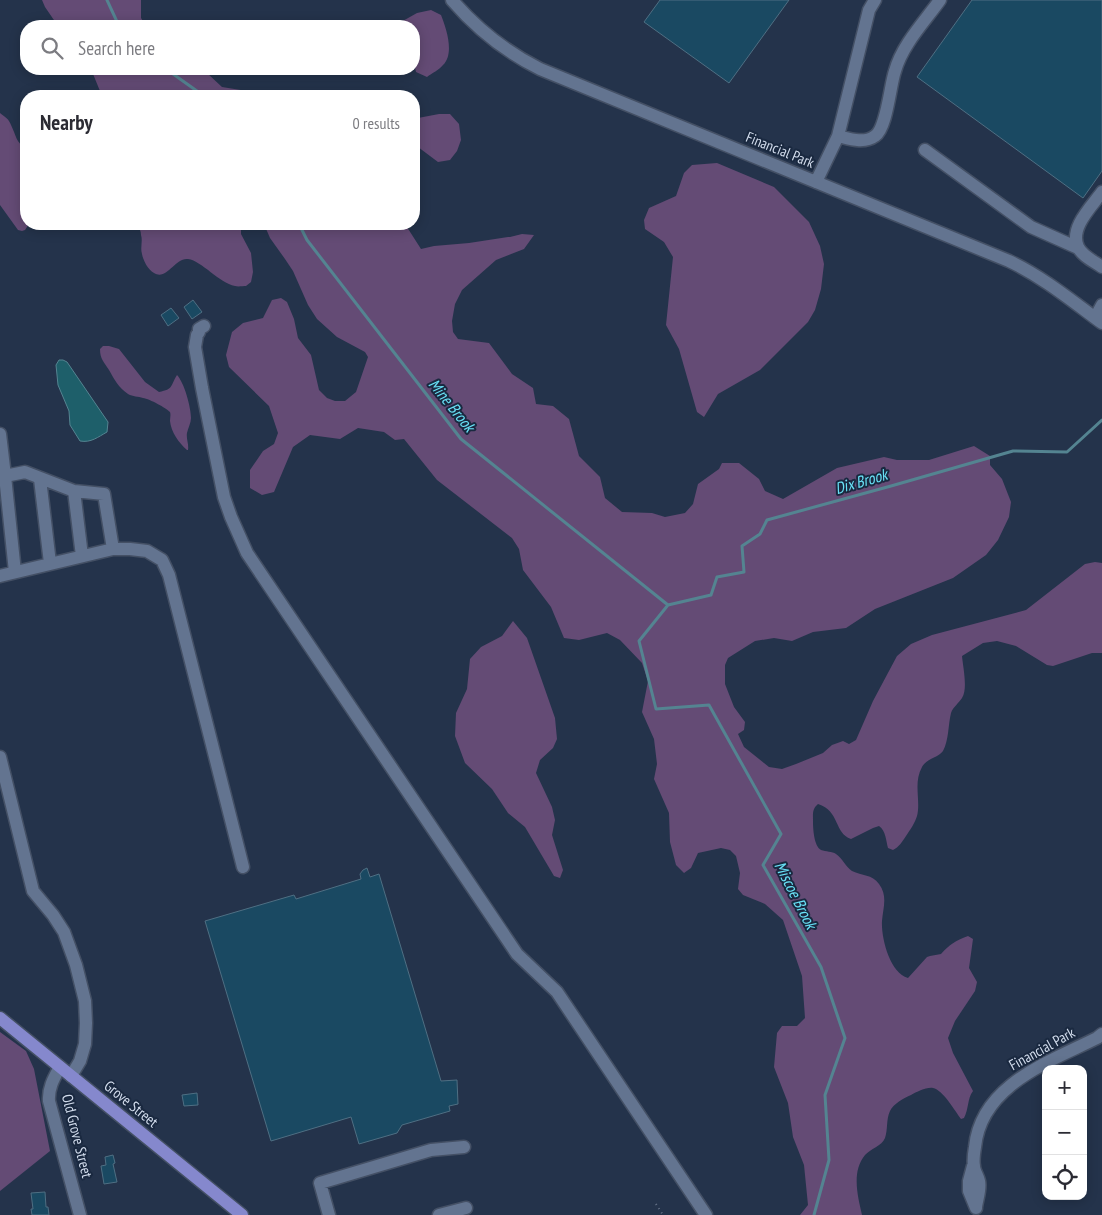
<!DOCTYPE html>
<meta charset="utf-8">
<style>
body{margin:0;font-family:"PT Sans Narrow",sans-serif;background:#f7f7f7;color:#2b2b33}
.controls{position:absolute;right:15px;bottom:15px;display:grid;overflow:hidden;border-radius:10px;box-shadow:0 2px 12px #0003}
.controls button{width:45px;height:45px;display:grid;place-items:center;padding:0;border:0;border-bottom:1px solid #e1e1e2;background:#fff;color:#2b2b33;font:25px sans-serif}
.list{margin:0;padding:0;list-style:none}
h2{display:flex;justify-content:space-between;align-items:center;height:65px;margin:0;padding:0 20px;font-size:21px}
h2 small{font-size:16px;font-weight:400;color:#7c7c81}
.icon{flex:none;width:28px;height:28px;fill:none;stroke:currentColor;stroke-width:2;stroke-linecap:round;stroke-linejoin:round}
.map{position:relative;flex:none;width:1102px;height:1215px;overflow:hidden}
.search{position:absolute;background:#fff;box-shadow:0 2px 12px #0003;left:20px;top:20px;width:400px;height:55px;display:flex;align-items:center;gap:12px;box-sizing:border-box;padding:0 18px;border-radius:20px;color:#7c7c81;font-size:19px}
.panel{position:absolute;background:#fff;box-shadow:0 2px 12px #0003;left:20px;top:90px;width:400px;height:140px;border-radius:20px}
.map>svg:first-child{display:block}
.green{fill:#644b75}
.water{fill:#1e5f6a;stroke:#548491}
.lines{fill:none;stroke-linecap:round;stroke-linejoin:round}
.stream{stroke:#548491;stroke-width:3}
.building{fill:#1a4962;stroke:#4f6f83}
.minor-casing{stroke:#445065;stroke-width:15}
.major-casing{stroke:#445065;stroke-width:15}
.path{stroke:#6a778c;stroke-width:2;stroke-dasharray:1 4;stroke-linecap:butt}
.minor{stroke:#637490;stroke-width:12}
.major{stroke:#8588cd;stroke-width:12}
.labels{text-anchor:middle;stroke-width:4;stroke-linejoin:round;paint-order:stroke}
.street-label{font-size:15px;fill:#d2dcec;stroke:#1a2940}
.water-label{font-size:16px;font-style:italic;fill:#69e2f7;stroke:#1a2940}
</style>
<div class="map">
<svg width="1102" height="1215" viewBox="0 0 1102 1215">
<rect width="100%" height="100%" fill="#24334b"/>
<path class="green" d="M42,0h99v18l5,8h-88l-13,-19z
M431,10l10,5c5,13 14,38 2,50 -4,5 -11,8 -16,12l-11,-5 -2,-8v-38h-14l1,-4 16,-9z
M91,69h117l-1,4 15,14 31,5 7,4h-158z
M0,113c5,4 9,6 11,12 5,10 5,18 15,23v76h3l-4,6 -3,1 -4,-1 -18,-25z
M439,114h11l9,10 2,16 -4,11 -7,9 -12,2 -24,-18v-22l4,-4z
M717,163l57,24 35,35 11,24 4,18 -3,25 -6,21 -7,12 -48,48 -42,24 -14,23 -7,-5 -18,-63 -13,-24 7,-68 -9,-15 -19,-13 -1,-9 5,-12 27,-12 8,-23 8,-8z
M137,224h104v10l10,19 2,19 -2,10 -5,4c-3,0 -8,1 -11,0 -16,-3 -33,-25 -47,-27 -13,-2 -21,22 -34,14 -6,-3 -11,-13 -12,-19 -2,-6 1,-13 -1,-19 0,-4 -2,-8 -4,-11z
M264,224h141l16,25 13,-3 35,-3 39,-6h2l12,-3 12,1 -10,14 -28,11 -34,30 -7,14 -3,17 1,11 5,7 31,4 23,31 21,14 3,16 17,2 16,13 10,37 21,21 5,21 17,14 30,1 13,4 20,-4 8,-9 5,-20 21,-15 3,-6h17l20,16 6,12 18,8 54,-31 47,-11 13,3h32l45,-14 16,10v9l12,14 9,23 -2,15 -11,23 -12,15 -33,23 -78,31 -29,19 -33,4 -21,9 -18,-3 -19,3 -27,17 -3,7v19l9,23 11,15 -1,8 -6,4 6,13 25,20 13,2 14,-5 27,-11 9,-8 11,-4 6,3 7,-4 17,-39 24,-45 14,-12 21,-9 94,-25 59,-46 10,-2 7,1v90h-10l-39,13 -6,-1 -31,-19 -19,-5 -14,2 -21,13c1,11 6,33 0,42 -3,5 -9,9 -11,15 -3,12 -2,27 -8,38 -5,7 -16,7 -21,16 -9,16 -1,34 -5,49 -2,7 -7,14 -11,20 -4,6 -7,11 -13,14l-5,-2c-2,-7 -2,-17 -9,-22l-6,2 -22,11c-17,-6 -11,-28 -33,-35 -6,5 -5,10 -5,17 0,8 1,25 8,29 5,2 11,1 15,4 6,4 10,13 16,17 10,5 20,3 27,13 9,12 4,24 3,37 -1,17 8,52 26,57l19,-21 3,-1 11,-2c9,-10 14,-13 27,-18l5,3 -4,29 8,14 -2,9 -20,30 -7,17 5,15 20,38c-6,8 -4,18 -9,27l-3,1c-6,-8 -18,-29 -28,-31 -7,-1 -16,4 -22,7 -7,3 -18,9 -21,16 -4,8 -2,19 -5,27 -3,8 -15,11 -20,17 -14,17 -7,42 -3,60h-62l8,-10 -4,-40 -11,-28 -5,-34 -14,-36 3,-34 5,-7h15l8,-8 -3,-42 -19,-56 -18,-16 -22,-9 -5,-6 2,-16 -4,-17 -6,-6 -9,-2 -23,5 -7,15 -7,5 -8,-8 -6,-23 -1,-29 -15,-34 3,-15 -3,-25 -12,-27 6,-31 -6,-18 -22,-23 -13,-7 -28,7 -15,-2 -13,-31 -28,-37 -4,-21 -7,-11 -75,-58 -33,-41 -9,1 -11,-8 -26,-4 -18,11 -30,-4 -17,12 -19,45 -12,3 -12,-7v-18l13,-19 11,-7 4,-11 -9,-27 -40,-39 -3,-12 6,-23 11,-9 20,-5 9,-18 9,-2 6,4 7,17 4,19 13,17 8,35 8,8 8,3h10l11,-9 12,-35 -3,-5 -28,-15 -20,-18 -9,-14 -15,-34 -8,-12 -15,-21z
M103,346h6l10,3 26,33 14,10c15,-3 11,-6 18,-17 7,7 14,32 14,43 0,5 -3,10 -4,15 -1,6 2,11 1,17h-1c-8,-7 -16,-18 -17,-29 0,-3 1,-6 0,-9 -4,-4 -20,-13 -27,-14 -5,-2 -10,-1 -15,-4 -9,-6 -14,-15 -19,-24 -5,-8 -9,-11 -9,-21z
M513,621l14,17 28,80 2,21 -4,9 -13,12 -4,13 16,34 3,13 -3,15 11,35 -3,8 -6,-2 -29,-49 -17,-14 -16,-24 -27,-26 -10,-27 1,-23 11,-24 3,-30 11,-12 21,-11z
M0,1032l26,19 8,18 16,82 -50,40z"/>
<path class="water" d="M59,360h4l4,2 41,60 -1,10c-9,5 -16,11 -27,9l-10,-16 -1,-14 -11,-26 -2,-20z"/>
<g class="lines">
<path class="stream" d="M107,0l12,26
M166,69l38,27
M299,224l8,16 154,199 207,166
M668,605l-29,36 17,68 53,-4 72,129 -18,31 58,102 24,71 -20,57 4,65 -15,55
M668,605l43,-10 6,-18 27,-5 -2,-26 18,-12 7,-14 124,-34 122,-35 54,1 35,-32"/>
</g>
<path class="building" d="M660,0h129l-60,83 -85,-61z
M972,0h130v171l-19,27 -166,-121z
M193,300l9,12 -10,7 -8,-12z
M171,308l8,10 -11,8 -7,-11z
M367,868l3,9 9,-3 62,207 16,-1 1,24 -9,2 1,5 -48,14 -5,8 -38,11 -8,-27 -80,24 -66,-220 89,-26 2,4 65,-20 -1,-5 3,-4z
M197,1093l1,12 -14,1 -2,-11z
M113,1155l2,8 -2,1 4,18 -13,2 -3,-18 5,-1 -1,-8z
M45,1192l1,15h2l1,8h-17l-1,-6h2l-2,-16z"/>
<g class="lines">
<defs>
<path id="minor" d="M452,0c25,29 54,52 88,69l469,192c34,16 63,40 93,62
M838,136c12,3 26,8 37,0 12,-8 15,-51 20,-65 7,-26 30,-50 45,-71
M925,150l106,77 47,21
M816,182l22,-46 31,-126 6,-10
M1102,192c-10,14 -33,36 -24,55 4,9 17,15 24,20
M1095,318l7,-13
M204,326l-5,3v3l-2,3 -2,12 7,41 22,109 7,20 16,36 270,401 40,38 149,223
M0,434l5,42 20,-4 49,19 30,3 9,55 -113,27
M5,476l10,96
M40,479l10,84
M74,491l8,65
M113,549h17l17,2 15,9 7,15 74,292
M0,757l33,134 20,24 11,17 12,33 9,36 1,22 -1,21 -5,17 -9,15
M60,1067c-6,11 -12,21 -11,34l31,114
M973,1166l-4,15v10l7,17
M976,1207c1,-8 5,-18 3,-26 -1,-5 -5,-10 -5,-15 -1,-5 0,-13 1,-19 6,-62 74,-85 122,-109l5,-4
M329,1215l-9,-32 111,-33 33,-3
M439,1215l27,-7"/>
<path id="major" d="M0,1018l242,197"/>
</defs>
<use href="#minor" class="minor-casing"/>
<use href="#major" class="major-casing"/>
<path class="path" d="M656,1204l7,11"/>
<use href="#minor" class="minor"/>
<use href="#major" class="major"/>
</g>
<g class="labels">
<g class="street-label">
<text transform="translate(780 150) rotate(22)" y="5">Financial Park</text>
<text transform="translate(1042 1049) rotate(-29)" y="5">Financial Park</text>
<text transform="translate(131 1104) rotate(39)" y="5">Grove Street</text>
<text transform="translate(77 1136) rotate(76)" y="5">Old Grove Street</text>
</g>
<g class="water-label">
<text transform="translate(452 405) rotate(51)" y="6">Mine Brook</text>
<text transform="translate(861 481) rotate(-16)" y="6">Dix Brook</text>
<text transform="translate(796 895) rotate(63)" y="6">Miscoe Brook</text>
</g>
</g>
</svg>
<div class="controls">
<button>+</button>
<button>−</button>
<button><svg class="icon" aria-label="locate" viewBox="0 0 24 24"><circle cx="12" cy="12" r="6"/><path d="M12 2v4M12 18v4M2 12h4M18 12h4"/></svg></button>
</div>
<div class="search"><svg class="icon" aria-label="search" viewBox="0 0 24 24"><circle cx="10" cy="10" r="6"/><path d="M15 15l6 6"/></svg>Search here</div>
<section class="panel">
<h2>Nearby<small>0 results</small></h2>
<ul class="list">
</ul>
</section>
</div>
